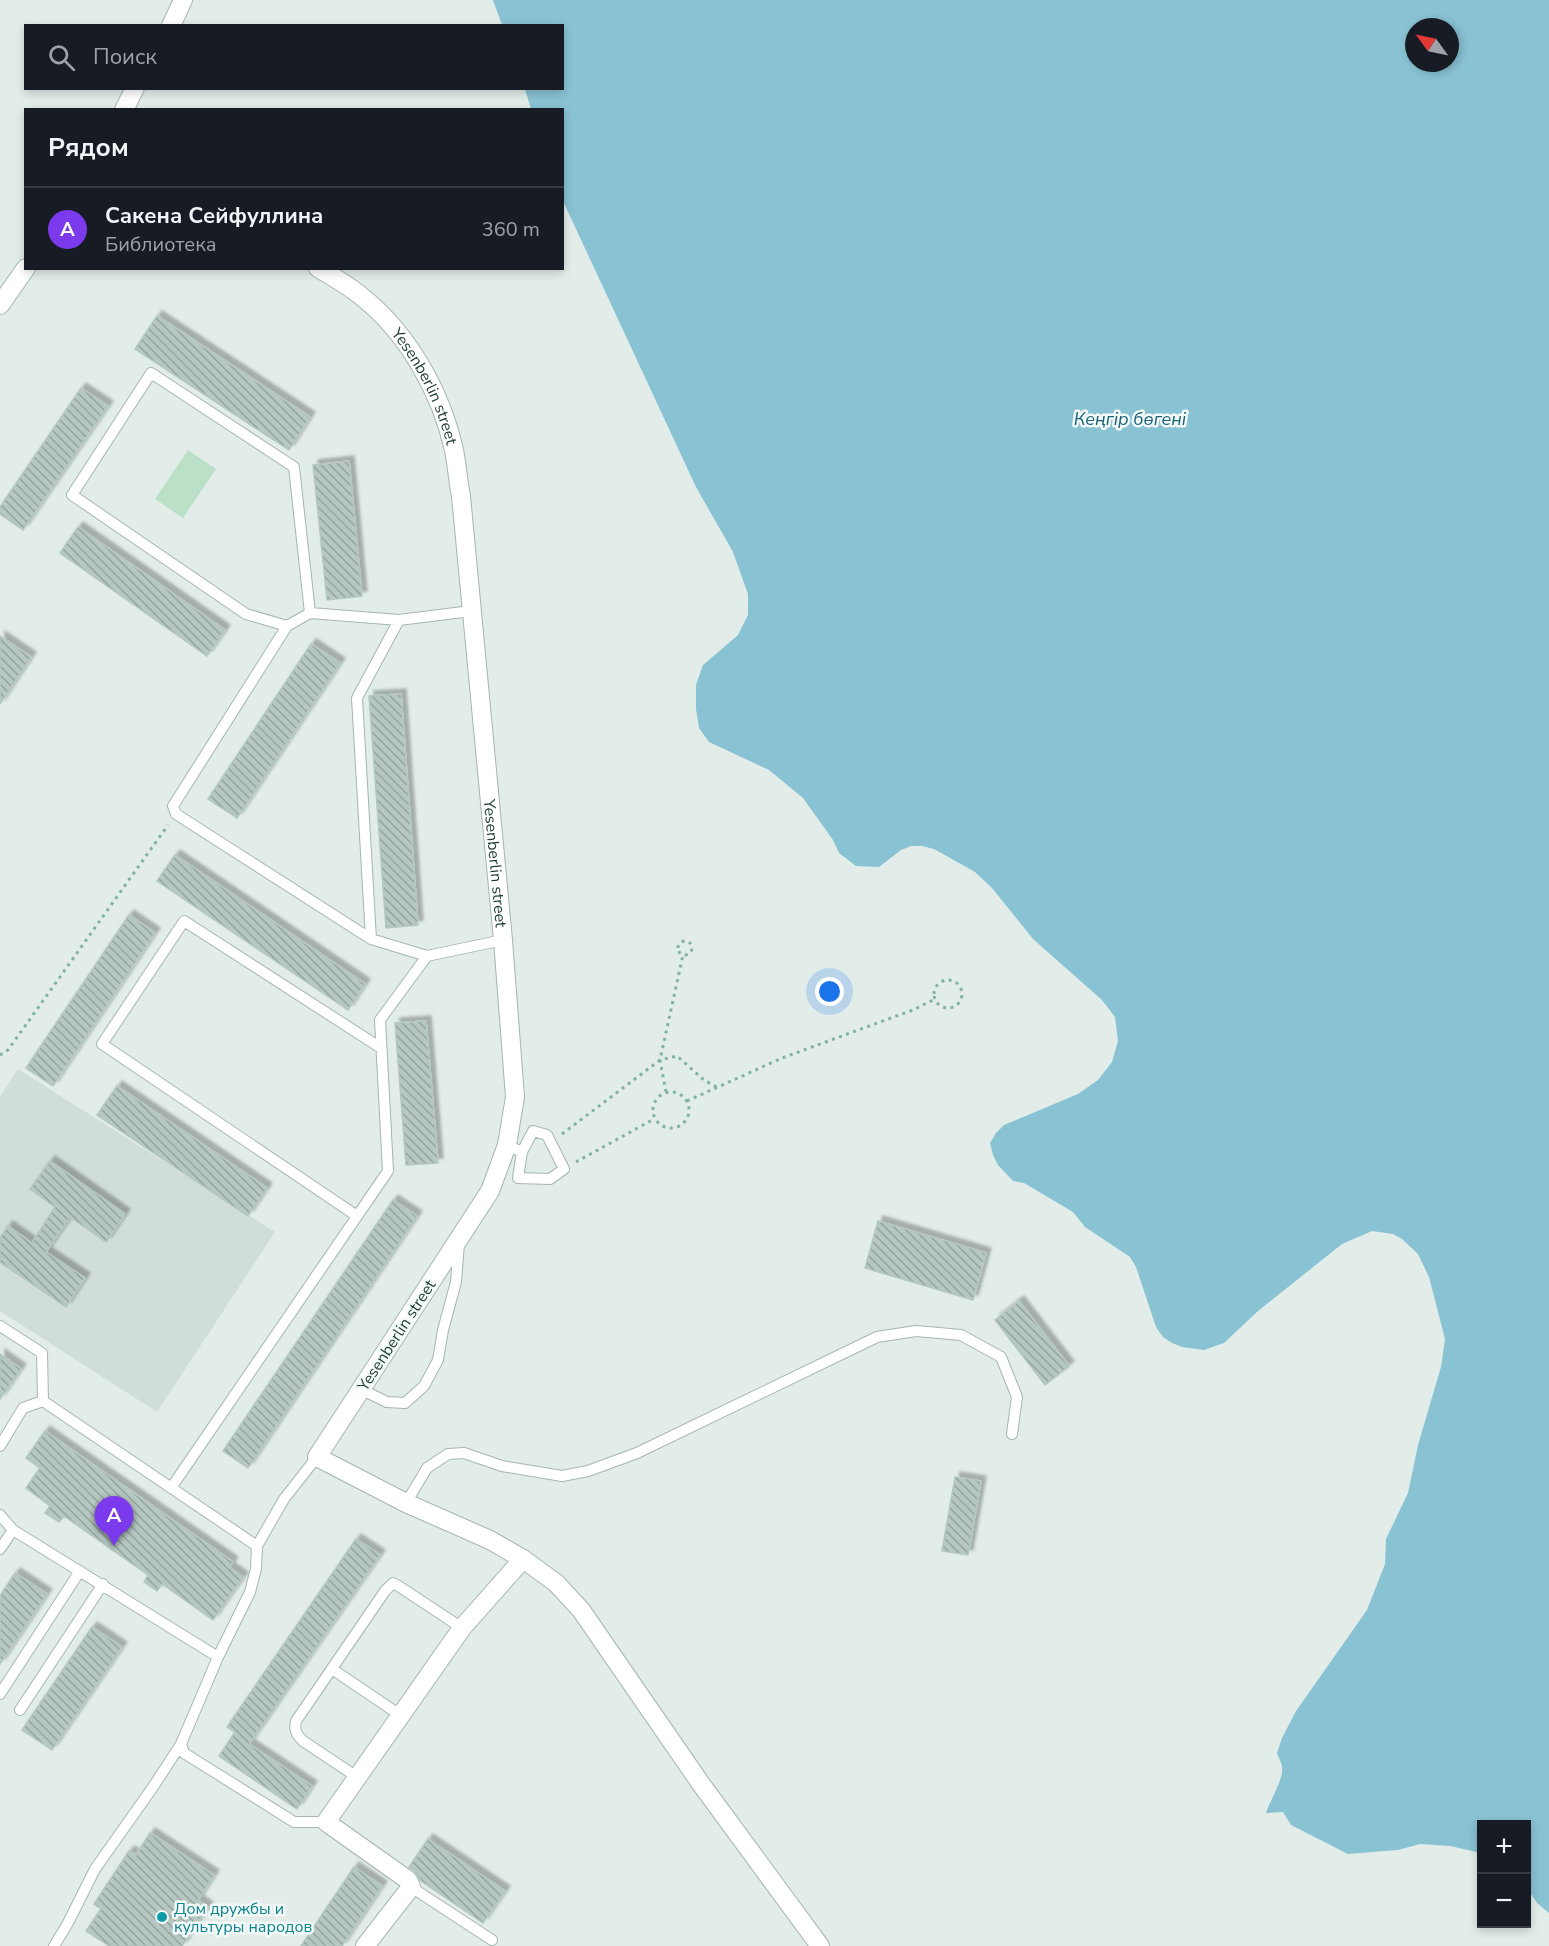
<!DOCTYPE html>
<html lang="ru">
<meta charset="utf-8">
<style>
body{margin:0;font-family:"Nunito Sans",sans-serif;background:#20242c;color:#f1f3f6}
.controls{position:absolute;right:18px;bottom:18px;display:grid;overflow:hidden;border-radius:0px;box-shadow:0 3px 9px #0003}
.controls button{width:54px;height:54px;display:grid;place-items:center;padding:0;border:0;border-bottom:2px solid #363941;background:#171b24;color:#f1f3f6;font:30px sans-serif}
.compass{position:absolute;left:1405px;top:18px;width:54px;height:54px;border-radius:50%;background:#171b24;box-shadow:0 3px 9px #0003;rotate:303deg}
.you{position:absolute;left:830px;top:992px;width:21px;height:21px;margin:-15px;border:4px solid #fff;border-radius:50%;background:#1a73e8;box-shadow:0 0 0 9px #1a73e833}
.badge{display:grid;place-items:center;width:39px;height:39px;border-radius:50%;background:#7c3aed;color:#fff;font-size:20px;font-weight:700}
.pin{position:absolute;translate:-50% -50px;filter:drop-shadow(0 2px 3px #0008)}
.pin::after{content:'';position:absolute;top:32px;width:21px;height:18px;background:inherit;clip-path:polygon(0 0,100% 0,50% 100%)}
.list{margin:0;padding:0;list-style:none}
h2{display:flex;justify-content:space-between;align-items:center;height:78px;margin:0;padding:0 24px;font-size:26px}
h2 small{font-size:20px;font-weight:400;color:#9ea1a6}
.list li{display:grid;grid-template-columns:39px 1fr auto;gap:18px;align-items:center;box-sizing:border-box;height:84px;padding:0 24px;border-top:2px solid #363941}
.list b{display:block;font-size:22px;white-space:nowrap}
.list p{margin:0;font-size:20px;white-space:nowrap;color:#9ea1a6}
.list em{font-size:20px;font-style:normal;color:#9ea1a6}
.icon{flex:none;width:33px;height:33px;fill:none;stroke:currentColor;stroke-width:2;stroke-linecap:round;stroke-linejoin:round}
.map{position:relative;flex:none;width:1549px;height:1946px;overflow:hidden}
.search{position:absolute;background:#171b24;box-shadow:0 3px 9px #0003;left:24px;top:24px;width:540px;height:66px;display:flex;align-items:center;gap:15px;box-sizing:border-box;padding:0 21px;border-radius:0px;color:#9ea1a6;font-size:22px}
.panel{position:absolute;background:#171b24;box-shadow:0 3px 9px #0003;left:24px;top:108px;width:540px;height:162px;border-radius:0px}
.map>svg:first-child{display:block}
.built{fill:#d0ddd8}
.pitch{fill:#bbdfc7}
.water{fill:#89c2d3;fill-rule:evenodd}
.building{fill:url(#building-back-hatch);stroke:#b4c7c1;stroke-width:1.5;filter:url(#shadow)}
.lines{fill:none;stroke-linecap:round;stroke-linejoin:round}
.service-casing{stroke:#a5b5b1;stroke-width:12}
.minor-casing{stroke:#a5b5b1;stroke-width:20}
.tertiary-casing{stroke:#a5b5b1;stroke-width:20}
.path{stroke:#82b1a6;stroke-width:3;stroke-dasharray:3 4.5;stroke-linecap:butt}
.service{stroke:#fff;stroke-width:10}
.minor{stroke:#fff;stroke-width:18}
.tertiary{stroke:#fff;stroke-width:18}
.culture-dot{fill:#0f9aa8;stroke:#f3f9f6;stroke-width:2}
.labels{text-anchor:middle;stroke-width:5;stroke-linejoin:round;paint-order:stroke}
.street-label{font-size:16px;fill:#223f39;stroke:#f3f9f6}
.culture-label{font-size:16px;fill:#0d838f;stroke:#f3f9f6;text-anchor:start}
.water-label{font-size:18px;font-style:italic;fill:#1a647c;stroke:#f3f9f6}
</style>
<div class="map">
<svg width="1549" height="1946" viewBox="0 0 1549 1946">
<defs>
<pattern id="building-back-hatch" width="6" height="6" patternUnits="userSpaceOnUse" patternTransform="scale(1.5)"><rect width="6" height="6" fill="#b7c8c2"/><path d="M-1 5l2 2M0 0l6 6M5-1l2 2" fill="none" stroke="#94a49f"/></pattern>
<filter id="shadow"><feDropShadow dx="5" dy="-5" stdDeviation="1.5" flood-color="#0004"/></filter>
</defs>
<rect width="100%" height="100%" fill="#e2ede9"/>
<path class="built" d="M18,1069l257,163 -118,180 -157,-101v-214z"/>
<path class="pitch" d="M188,450l28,19 -33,49 -28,-19z"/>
<path class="water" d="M493,0h1056v1913l-12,-10 -10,-15 -1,-64h-44l-1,29 -31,-7 -30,-2 -22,6 -50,4 -57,-29 -8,-13 -17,1c4,-13 18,-34 16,-46 0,-4 -4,-10 -5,-14l5,-15 14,-27 71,-101 18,-46 1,-25 22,-46 10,-48 23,-78 4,-28 -16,-62 -11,-23 -16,-15 -9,-5 -21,-3 -30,13 -84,67 -34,32 -20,7 -22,-3 -10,-4 -9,-6 -7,-10 -20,-60 -6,-10 -45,-30 -12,-15 -49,-29 -11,-2 -15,-16 -5,-10 -3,-12 6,-10 8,-8 74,-31 20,-14 14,-18 6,-21 -3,-24 -13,-17 -69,-61 -41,-51 -17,-16 -41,-23 -12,-3h-11l-10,4 -22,17 -23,-1 -17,-13 -6,-13 -30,-42 -34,-28 -60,-28 -10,-14 -3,-19v-24l7,-20 35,-30 10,-20v-21l-15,-42 -37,-65 -133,-286 -1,-91 -31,-1 -6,-20 37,-1v-62l-60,-1zM1414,27h36v36h-36z"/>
<path class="building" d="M157,316l153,101 -21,33 -154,-101z
M81,388l27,18 -85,124 -23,-16v-7z
M349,461l13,135 -35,4 -14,-135z
M78,527l147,103 -18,26 -147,-103z
M0,636l31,21 -31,47z
M311,644l29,19 -103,155 -29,-19z
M401,694l17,231 -32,3 -17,-232z
M175,855l190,129 -17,26 -191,-129z
M129,915l26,18 -102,153 -27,-18z
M426,1021l12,142 -32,2 -11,-142z
M117,1086l150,102 -19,28 -151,-101z
M50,1161l75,53 -19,28 -36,-25 -24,35 39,26 -19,29 -66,-45v-24l8,-12 24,17 23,-36 -25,-18z
M393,1200l24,16 -169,252 -25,-17z
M878,1221l108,32 -13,47 -108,-32z
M1019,1301l50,65 -24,19 -50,-65z
M0,1354l21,15 -21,30z
M45,1431l188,131 -4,5 14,10 -30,43 -51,-36 -5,7 -13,-9 4,-7 -84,-59 -5,6 -14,-9 5,-7 -24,-18 14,-20 -14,-10z
M955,1477l26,4 -13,74 -26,-4z
M356,1539l24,16 -131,189 63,42 -15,23 -78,-53 16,-24 -8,-5z
M15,1573l32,21 -47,70v-68z
M92,1627l30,20 -70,103 -30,-20z
M150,1833l64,42 -16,25 10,7 -26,39h-73l-23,-15 15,-22 -7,-5 35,-53 7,4z
M428,1839l77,52 -22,32 -62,-42 -6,-10 -6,-4z
M354,1867l28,19 -40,60h-41z"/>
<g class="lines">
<defs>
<path id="service" d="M310,613l-16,-146 -143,-94 -79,122 174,119 41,12 23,-13 89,7
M287,626l-114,180 3,8 195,125
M427,956l-56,-17 -14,-241 42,-78 72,-9
M507,1145l15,7 -4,26 32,1 14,-10 -17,-34 -14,-4 -11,21
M357,1216l-255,-172 82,-123 197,127
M0,1326l42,27 1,48
M360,1389l27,13 18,1 19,-17 14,-26 5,-30 13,-48 3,-39
M43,1401l214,145
M0,1446l23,-38 20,-7
M317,1457l-33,42 -27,47 -1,23 -6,23 -32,65 -37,87 3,9 110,69h32
M171,1488l217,-317 -8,-151 47,-64 76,-16
M406,1503l21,-35 21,-14 16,-1 38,13 60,10 26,-5 49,-18 240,-116 39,-6 45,4 40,22 16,40 -5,37
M0,1515l13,15 205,127
M0,1549l13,-19
M332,1669l68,46
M0,1694l80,-123
M20,1710l83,-126
M357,1777l-54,-36c-7,-7 -9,-11 -7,-20l89,-130 8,-8 4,2 65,43
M411,1887l81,53
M54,1946l14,-23 27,-54 58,-82 28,-43"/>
<path id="minor" d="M171,26l12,-26
M124,110l11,-22
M365,1946l46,-59 -3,-7 -82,-58 136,-194 61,-69"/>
<g id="tertiary">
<path id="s1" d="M318,268c15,9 30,17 43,28 47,37 80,96 93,154 3,15 4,31 7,46l42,444 12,157 -8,48 -17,46 -173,266 89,46 84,37 33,19 33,24 25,27 120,174 119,162"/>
<path d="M0,305l26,-37"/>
</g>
</defs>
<use href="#service" class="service-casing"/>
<use href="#minor" class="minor-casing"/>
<use href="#tertiary" class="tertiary-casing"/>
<path class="path" d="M678 948a7 7 0 1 1 14 0a7 7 0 1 1-14 0Z
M934 994a14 14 0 1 1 28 0a14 14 0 1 1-28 0Z
M0,1055l8,-5 160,-225
M653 1110a18 18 0 1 1 36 0a18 18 0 1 1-36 0Z
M666,1092l-6,-32 17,-4 27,24 14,8
M687,1101l95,-43 131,-48 22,-11
M562,1134l98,-74 23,-105
M576,1162l78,-43"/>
<use href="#service" class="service"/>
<use href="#minor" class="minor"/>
<use href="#tertiary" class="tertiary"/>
</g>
<circle class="culture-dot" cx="162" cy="1917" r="6"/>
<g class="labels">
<g class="street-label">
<text dy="6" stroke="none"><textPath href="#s1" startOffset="164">Yesenberlin street</textPath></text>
<text dy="6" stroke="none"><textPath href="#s1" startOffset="650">Yesenberlin street</textPath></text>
<text transform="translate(396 1335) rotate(-57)" y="6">Yesenberlin street</text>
</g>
<g class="culture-label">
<text x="174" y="1914">Дом дружбы и<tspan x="174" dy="18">культуры народов</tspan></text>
</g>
<g class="water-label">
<text x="1130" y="425">Кеңгір бөгені</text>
</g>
</g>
</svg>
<div class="controls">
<button>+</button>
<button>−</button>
</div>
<svg class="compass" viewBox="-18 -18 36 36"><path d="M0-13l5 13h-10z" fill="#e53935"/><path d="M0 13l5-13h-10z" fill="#9ea1a6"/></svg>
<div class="you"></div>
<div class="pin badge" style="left:114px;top:1546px">A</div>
<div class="search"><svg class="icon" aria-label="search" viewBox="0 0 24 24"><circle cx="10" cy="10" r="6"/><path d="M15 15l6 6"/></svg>Поиск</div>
<section class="panel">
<h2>Рядом<small></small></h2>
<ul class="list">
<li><span class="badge">A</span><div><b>Сакена Сейфуллина</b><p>Библиотека</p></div><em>360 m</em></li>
</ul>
</section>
</div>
